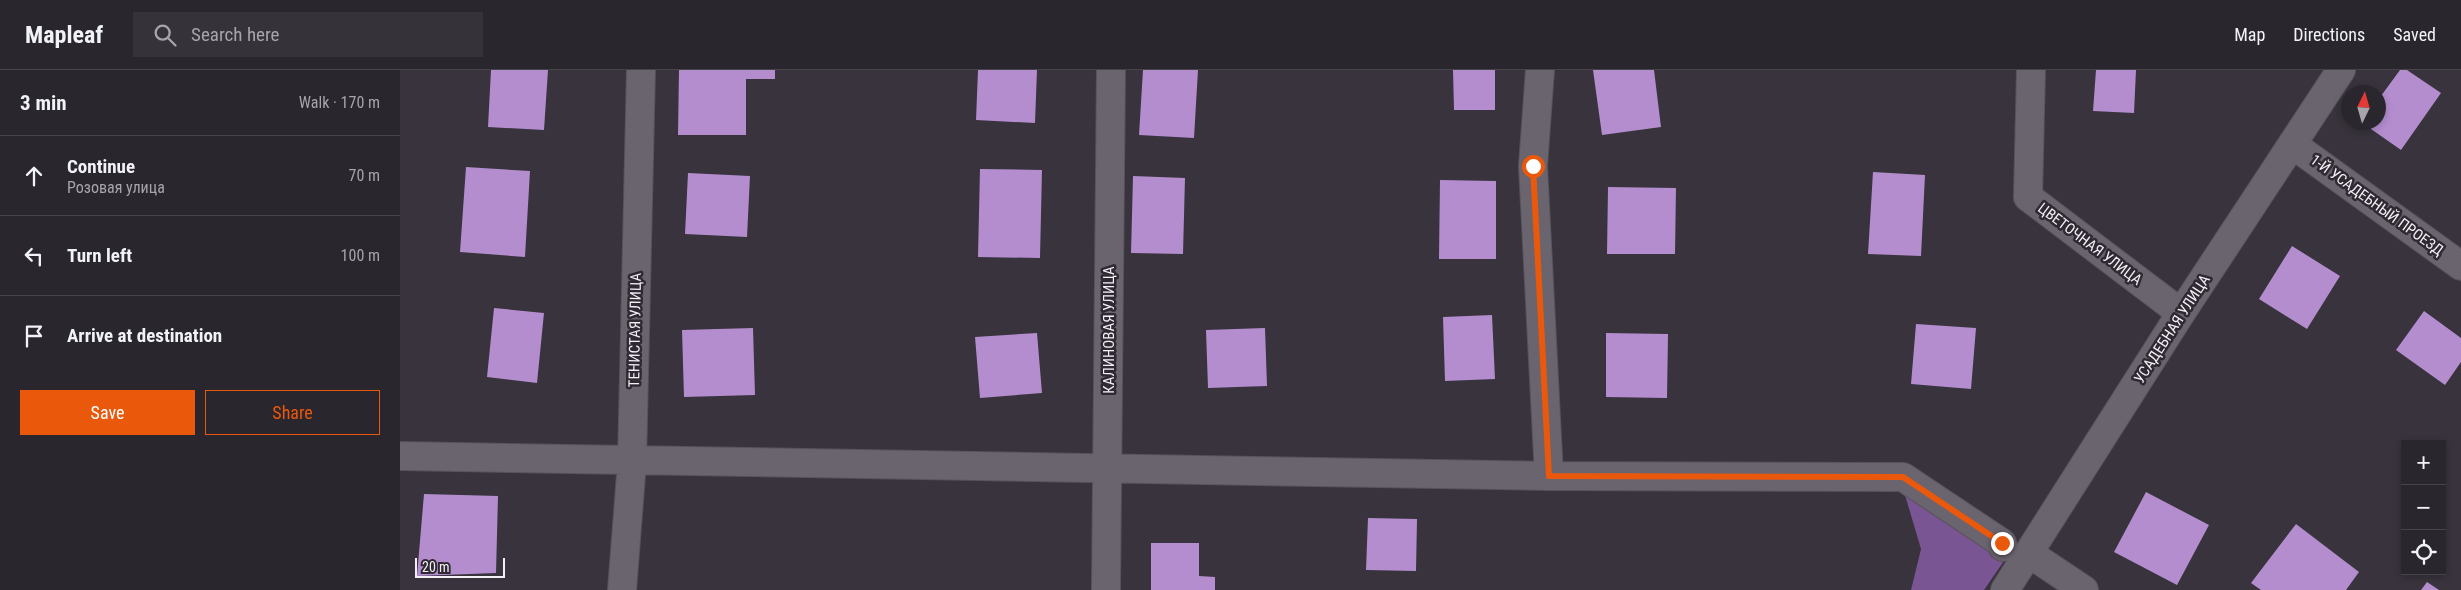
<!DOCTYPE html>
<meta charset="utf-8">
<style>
body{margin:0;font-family:"Roboto Condensed",sans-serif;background:#363239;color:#f1f3f6}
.controls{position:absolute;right:15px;bottom:15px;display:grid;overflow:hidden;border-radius:0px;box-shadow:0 2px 8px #0003}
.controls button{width:45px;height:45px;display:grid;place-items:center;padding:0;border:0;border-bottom:1px solid #464349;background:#2a262d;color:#f1f3f6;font:25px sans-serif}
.compass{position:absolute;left:1941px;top:15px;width:45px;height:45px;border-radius:50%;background:#2a262d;box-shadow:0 2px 8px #0003;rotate:5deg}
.scale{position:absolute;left:15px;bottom:12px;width:90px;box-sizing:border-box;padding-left:5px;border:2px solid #f3eff5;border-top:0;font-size:14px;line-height:18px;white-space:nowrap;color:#f3eff5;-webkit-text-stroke:4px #2e2932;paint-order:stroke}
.stop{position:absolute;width:15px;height:15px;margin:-11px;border:4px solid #ea580c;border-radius:50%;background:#fff}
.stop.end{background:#ea580c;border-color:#fff;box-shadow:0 1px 5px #0008}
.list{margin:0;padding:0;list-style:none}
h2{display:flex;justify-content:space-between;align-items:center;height:65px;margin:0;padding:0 20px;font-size:21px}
h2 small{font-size:16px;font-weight:400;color:#a5a5aa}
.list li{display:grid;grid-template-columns:32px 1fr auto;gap:15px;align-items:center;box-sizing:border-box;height:80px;padding:0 20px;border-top:1px solid #464349}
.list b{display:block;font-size:19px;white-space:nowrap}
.list p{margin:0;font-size:16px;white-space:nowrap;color:#a5a5aa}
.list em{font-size:16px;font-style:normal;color:#a5a5aa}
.actions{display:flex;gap:10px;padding:15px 20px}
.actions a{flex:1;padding:11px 0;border:1px solid #ea580c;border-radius:0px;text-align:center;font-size:18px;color:#ea580c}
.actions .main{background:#ea580c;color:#fff}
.icon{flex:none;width:28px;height:28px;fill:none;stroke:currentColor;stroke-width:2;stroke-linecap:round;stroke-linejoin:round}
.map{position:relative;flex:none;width:2061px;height:520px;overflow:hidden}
header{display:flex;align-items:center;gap:30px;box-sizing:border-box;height:70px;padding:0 25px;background:#2a262d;border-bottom:1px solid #464349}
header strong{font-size:24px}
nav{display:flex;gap:28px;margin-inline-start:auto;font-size:18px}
.search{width:350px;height:45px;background:#363239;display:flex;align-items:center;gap:12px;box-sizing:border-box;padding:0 18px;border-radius:0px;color:#a5a5aa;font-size:19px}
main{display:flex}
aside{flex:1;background:#2a262d}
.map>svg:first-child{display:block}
.forest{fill:#7a5593}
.building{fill:#b48dcf}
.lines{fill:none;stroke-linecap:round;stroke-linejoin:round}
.minor-casing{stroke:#57525a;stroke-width:30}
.minor{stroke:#6a646f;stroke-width:28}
.route{stroke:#ea580c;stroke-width:6}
.labels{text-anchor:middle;stroke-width:5;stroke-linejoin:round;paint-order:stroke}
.street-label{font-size:15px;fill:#f3eff5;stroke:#2e2932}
</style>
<header>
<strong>Mapleaf</strong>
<div class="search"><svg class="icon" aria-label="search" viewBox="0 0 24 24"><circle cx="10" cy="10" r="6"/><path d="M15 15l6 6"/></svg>Search here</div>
<nav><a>Map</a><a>Directions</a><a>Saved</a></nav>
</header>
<main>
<aside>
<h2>3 min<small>Walk · 170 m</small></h2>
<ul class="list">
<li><svg class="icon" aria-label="ahead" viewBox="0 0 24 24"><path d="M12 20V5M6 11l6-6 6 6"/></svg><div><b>Continue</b><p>Розовая улица</p></div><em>70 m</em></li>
<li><svg class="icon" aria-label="left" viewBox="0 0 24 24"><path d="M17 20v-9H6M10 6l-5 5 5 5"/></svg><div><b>Turn left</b></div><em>100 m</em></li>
<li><svg class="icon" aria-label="arrive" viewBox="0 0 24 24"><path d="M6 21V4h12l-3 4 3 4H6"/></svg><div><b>Arrive at destination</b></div></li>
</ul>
<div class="actions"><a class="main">Save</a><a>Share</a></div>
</aside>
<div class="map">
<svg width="2061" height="520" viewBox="0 0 2061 520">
<rect width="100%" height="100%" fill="#38333c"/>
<path class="forest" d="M1505,425l101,63 -22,32h-73l10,-41z"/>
<path class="building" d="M91,0h57l-4,60 -56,-3z
M279,0h96v9h-29v56h-68z
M578,0h59l-2,53 -59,-3z
M743,0h55l-4,68 -55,-3z
M1053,0h42v40h-41z
M1193,0h61l7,57 -59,8z
M1696,0h40l-2,43 -41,-2z
M2000,0h7l34,23 -40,57 -40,-28h17v-22z
M66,97l64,4 -5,86 -65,-5z
M580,99l62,1 -2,88 -62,-1z
M1473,102l52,3 -4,81 -53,-2z
M288,103l62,3 -3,61 -62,-3z
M733,106l52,2 -2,76 -52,-1z
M1040,110l56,1v78h-57z
M1208,117l68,1 -1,66h-68z
M1892,176l48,30 -33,53 -48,-30z
M94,238l50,5 -7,70 -50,-6z
M2024,241l37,27v24l-16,23 -49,-35z
M1092,245l3,64 -50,2 -2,-64z
M1516,254l60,4 -5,61 -60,-5z
M353,258l2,67 -71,2 -2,-67z
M865,258l2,58 -59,2 -2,-58z
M637,263l5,60 -62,5 -5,-61z
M1206,263l62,1 -1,64 -61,-1z
M1746,422l63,33 -32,60 -63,-33z
M24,424l74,2 -2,77 -79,3z
M968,448l49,1 -1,52 -50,-1z
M1896,454l63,48 -13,18h-85l-10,-7z
M751,473h48v33l16,1v13h-64z
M2027,512l12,8h-18z"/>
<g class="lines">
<defs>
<path id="minor" d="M1140,0l-7,96 16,310
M1631,0l-3,127 153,116
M1892,74l169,122
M0,386l1149,20 354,1 99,66 1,4
M1630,484l54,36
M222,520l10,-128 9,-392
M706,520l5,-520
M1605,520l176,-277 160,-243"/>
</defs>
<use href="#minor" class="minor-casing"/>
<use href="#minor" class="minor"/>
</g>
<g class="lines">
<path class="route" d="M1133,96l16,310 354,1 99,66"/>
</g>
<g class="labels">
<g class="street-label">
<text transform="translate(1977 135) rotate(36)" y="5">1-Й УСАДЕБНЫЙ ПРОЕЗД</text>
<text transform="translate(1690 174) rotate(37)" y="5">ЦВЕТОЧНАЯ УЛИЦА</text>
<text transform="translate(1772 259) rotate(-57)" y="5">УСАДЕБНАЯ УЛИЦА</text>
<text transform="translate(235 260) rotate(-89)" y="5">ТЕНИСТАЯ УЛИЦА</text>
<text transform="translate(709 260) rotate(-90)" y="5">КАЛИНОВАЯ УЛИЦА</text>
</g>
</g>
</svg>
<div class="controls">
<button>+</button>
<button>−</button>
<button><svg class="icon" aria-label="locate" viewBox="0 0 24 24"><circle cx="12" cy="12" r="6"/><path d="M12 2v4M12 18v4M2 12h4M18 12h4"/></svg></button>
</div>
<svg class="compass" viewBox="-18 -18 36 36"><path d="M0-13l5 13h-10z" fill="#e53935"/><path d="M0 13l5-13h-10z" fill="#a5a5aa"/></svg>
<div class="scale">20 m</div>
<div class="stop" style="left:1133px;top:96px"></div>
<div class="stop end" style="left:1602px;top:473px"></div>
</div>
</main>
